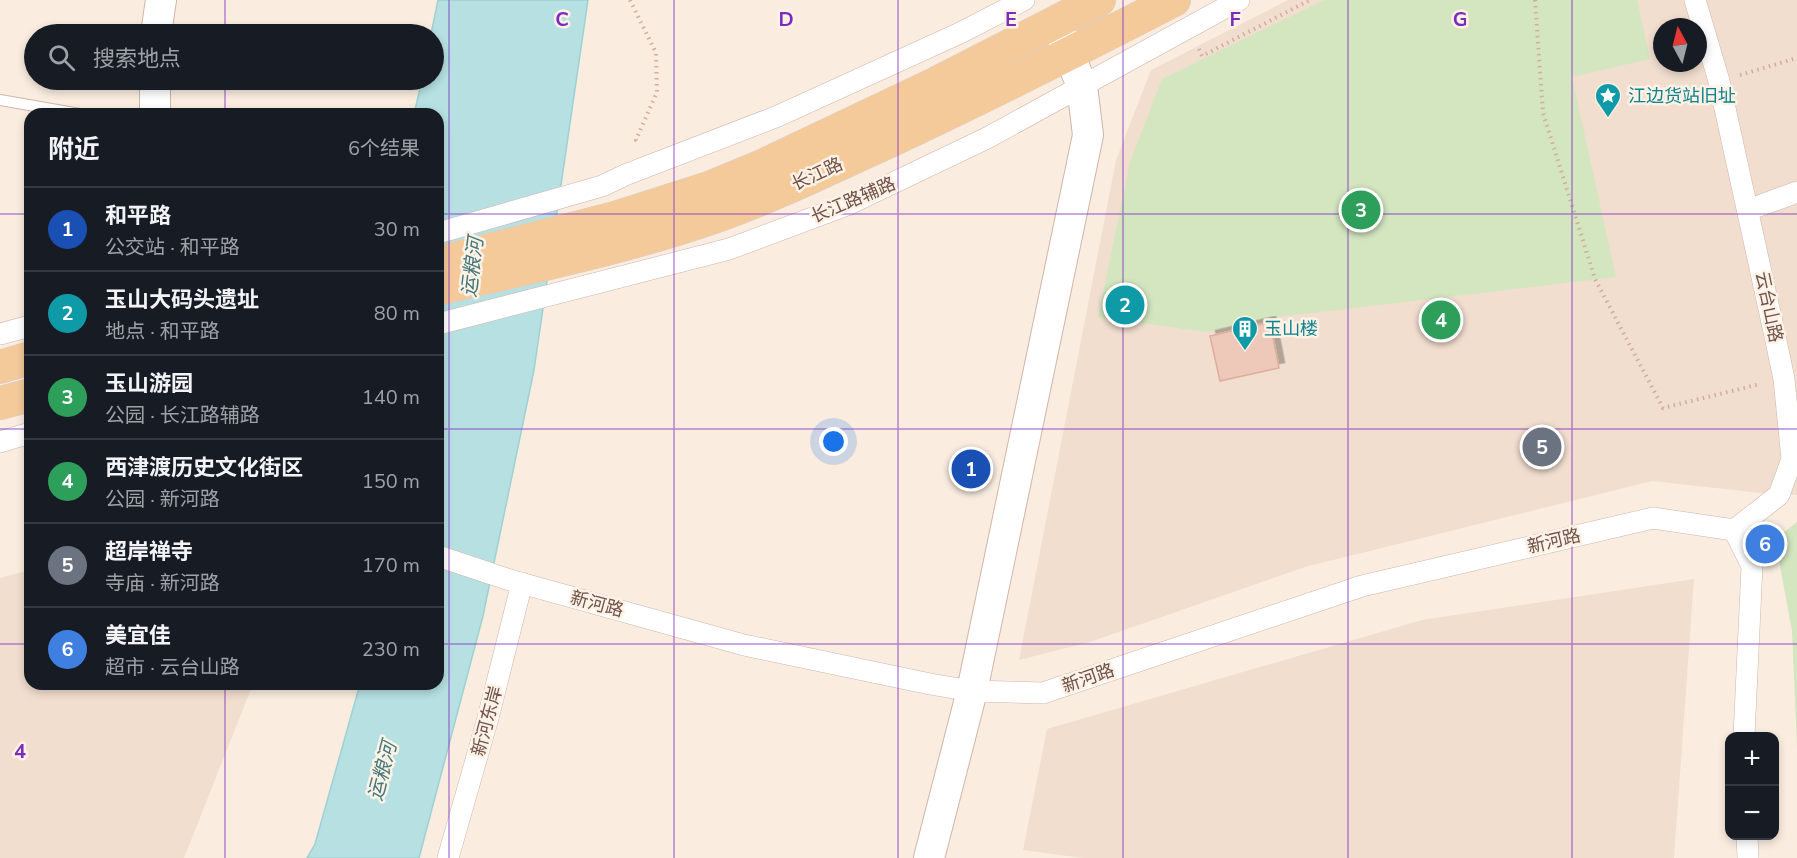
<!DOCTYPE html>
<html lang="zh">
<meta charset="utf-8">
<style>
body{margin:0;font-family:"Nunito Sans","Noto Sans SC",sans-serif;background:#242831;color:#f1f3f6}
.controls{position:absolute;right:18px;bottom:18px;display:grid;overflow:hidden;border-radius:12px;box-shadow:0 3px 9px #0003}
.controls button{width:54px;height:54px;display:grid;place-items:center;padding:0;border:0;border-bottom:2px solid #363941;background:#171b24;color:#f1f3f6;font:30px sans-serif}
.compass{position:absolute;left:1653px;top:18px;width:54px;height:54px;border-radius:50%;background:#171b24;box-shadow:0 3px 9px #0003;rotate:353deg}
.you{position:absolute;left:834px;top:442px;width:21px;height:21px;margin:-15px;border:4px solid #fff;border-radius:50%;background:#1a73e8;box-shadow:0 0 0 9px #1a73e833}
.badge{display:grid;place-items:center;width:39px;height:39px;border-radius:50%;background:#dd5b4c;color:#fff;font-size:20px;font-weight:700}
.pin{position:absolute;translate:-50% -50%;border:3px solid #fff;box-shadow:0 2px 6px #0006}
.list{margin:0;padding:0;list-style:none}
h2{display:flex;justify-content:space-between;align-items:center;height:78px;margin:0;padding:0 24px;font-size:26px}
h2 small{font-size:20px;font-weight:400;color:#9ea1a6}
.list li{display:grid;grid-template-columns:39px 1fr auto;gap:18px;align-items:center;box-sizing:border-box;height:84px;padding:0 24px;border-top:2px solid #363941}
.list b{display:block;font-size:22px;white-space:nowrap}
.list p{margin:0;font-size:20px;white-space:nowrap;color:#9ea1a6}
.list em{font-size:20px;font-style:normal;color:#9ea1a6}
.icon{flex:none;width:33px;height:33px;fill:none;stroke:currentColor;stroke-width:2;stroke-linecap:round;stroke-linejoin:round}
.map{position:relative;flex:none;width:1797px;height:858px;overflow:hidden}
.search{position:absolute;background:#171b24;box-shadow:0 3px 9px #0003;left:24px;top:24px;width:420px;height:66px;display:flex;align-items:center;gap:15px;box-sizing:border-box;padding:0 21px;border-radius:33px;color:#9ea1a6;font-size:22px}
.panel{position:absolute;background:#171b24;box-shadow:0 3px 9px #0003;left:24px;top:108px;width:420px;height:582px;border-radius:18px}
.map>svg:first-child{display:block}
.residential{fill:#f1decf;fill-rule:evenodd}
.green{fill:#d4e6c0}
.water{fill:#b6e0e2;stroke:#9dd1d3;stroke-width:1.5}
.building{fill:#eec8b9;stroke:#dfad9b;stroke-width:1.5;filter:url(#shadow)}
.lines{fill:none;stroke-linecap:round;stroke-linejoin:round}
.lane-casing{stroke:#ccb6ab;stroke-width:12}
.street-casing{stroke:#ccb6ab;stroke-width:22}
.secondary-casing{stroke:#cfb5a8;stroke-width:32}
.primary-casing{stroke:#d7cfcc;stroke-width:34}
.path{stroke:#d2ac9d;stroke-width:4;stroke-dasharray:1.5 4.5;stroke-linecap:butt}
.lane{stroke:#fff;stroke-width:10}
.street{stroke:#fff;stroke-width:21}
.secondary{stroke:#fff;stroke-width:30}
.primary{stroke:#f5ca9b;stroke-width:33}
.grid{fill:none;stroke:#7b2cbf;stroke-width:1.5;stroke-opacity:0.55}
.labels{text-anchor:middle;stroke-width:5;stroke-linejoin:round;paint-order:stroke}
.culture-label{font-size:18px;fill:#0d838f;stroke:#fef1e5;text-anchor:start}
.street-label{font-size:18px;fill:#6f5249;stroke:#fef1e5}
.water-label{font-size:20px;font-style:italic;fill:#42777b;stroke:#fef1e5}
.grid-label{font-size:20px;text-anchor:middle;font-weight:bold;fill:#7b2cbf;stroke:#fef1e5;stroke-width:5;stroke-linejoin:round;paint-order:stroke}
</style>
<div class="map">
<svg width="1797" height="858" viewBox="0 0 1797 858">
<defs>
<filter id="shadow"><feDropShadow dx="5.5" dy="-5.5" stdDeviation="0" flood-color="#0004"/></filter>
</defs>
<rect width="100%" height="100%" fill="#faede0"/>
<path class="residential" d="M1288,0h509v495h-18l-127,-14 -347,86 -215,75 -71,18 97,-500 35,-90zM1662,27h36v36h-36z
M30,570v114h223l-69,174h-184v-280z
M1694,579l-20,279h-591l-60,-8 24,-121 375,-109z"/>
<path class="green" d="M1324,0h313l13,59 -78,18 44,200 -338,40 -72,15 -108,-15 32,-155 32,-83z
M1797,522v226l-5,-117 -17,-92z"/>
<path class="water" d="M438,0h150l-54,370 -51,246 -64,242h-112l8,-14 45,-160h78v-570h-24l8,-34h12v-46h-3z"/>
<path class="building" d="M1270,322l9,46 -59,13 -10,-45z"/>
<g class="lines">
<defs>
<path id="lane" d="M0,100l80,14"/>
<path id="street" d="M1695,0l24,81 56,255 9,43 8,80 -13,36 -45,35
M1748,210l49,-18
M438,233l164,-47 23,-11 153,-59 182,-83 64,-33
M438,324l291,-75 118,-44 140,-67 252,-138
M0,334l30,-8
M0,442l30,-9
M1734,530l18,36 -8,170
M438,556l72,24 234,65 186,39 42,7 71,2 319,-107 291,-68 81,12
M1747,836l1,22
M448,858l40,-140 34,-135"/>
<path id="secondary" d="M156,34l5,-34
M155,114v-34
M929,858l43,-167 116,-556 -6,-49 -22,-54"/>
<path id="primary" d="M438,263l177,-45 94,-30 51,-21 177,-84 162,-83
M438,289c92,-22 187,-41 276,-72 57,-20 112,-47 167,-72 99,-46 196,-95 293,-145
M0,367l30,-9
M0,403l30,-8"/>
</defs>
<use href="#lane" class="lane-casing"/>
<use href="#street" class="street-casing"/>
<use href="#secondary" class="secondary-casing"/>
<use href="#primary" class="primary-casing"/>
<path class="path" d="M630,0l26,53 1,39 -21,48 3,3
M1535,0l8,113 52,166 68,129 97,-24
M1199,49l3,7 108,-56
M1740,75l57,-17"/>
<use href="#lane" class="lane"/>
<use href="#street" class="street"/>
<use href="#secondary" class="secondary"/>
<use href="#primary" class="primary"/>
</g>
<path class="grid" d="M225,0v34M449,0v858M674,0v858M898,0v858M1123,0v858M1348,0v858M1572,0v858M225,80v34M0,214h30M438,214h1359M0,429h30M438,429h1359M0,644h30M438,644h1359M225,684v174"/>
<defs>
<symbol id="sight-pin" viewBox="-11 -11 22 30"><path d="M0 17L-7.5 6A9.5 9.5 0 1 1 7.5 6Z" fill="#0f9aa8" stroke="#fef1e5"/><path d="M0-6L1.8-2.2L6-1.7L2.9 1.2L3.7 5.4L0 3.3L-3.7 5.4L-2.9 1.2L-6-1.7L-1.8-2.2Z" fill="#fff"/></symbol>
<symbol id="building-pin" viewBox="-11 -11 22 30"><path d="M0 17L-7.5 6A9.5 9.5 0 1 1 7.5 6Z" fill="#0f9aa8" stroke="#fef1e5"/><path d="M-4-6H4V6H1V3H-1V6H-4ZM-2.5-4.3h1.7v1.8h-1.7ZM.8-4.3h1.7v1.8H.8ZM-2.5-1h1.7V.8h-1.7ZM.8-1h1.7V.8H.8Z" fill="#fff"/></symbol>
</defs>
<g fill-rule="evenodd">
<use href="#sight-pin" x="1593" y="81" width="30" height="40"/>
<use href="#building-pin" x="1230" y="314" width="30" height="40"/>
</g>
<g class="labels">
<g class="culture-label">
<text x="1628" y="102">江边货站旧址</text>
<text x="1264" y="335">玉山楼</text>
</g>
<g class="street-label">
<text transform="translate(817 174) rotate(-25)" y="6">长江路</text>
<text transform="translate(853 200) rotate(-23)" y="6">长江路辅路</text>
<text transform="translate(1769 307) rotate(78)" y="6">云台山路</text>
<text transform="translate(1554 541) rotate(-13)" y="6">新河路</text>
<text transform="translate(597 604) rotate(15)" y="6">新河路</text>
<text transform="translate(1088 678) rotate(-19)" y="6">新河路</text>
<text transform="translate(487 721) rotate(-75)" y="6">新河东岸</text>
</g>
<g class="water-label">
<text transform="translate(472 267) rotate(-83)" y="7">运粮河</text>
<text transform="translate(382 771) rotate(-75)" y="7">运粮河</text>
</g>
</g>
<g class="grid-label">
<text x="562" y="26">C</text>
<text x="786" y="26">D</text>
<text x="1011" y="26">E</text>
<text x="1235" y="26">F</text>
<text x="1460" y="26">G</text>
<text x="20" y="758">4</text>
</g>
</svg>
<div class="controls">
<button>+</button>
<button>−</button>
</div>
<svg class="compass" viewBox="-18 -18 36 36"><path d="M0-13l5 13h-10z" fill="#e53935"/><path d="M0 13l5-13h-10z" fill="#9ea1a6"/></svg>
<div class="you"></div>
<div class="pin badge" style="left:971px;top:469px;background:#1a4fb4">1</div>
<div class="pin badge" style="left:1125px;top:305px;background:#0f9aa8">2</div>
<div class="pin badge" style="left:1361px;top:210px;background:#2e9e5b">3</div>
<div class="pin badge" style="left:1441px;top:320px;background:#2e9e5b">4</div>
<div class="pin badge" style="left:1542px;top:447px;background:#6b7280">5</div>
<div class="pin badge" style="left:1765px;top:544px;background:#3f7fe0">6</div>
<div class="search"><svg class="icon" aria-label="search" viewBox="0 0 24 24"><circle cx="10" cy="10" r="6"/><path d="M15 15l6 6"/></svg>搜索地点</div>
<section class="panel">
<h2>附近<small>6个结果</small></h2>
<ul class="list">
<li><span class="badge" style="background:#1a4fb4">1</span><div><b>和平路</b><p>公交站 · 和平路</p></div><em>30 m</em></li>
<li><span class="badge" style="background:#0f9aa8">2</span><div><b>玉山大码头遗址</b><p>地点 · 和平路</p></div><em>80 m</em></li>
<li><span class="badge" style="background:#2e9e5b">3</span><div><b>玉山游园</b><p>公园 · 长江路辅路</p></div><em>140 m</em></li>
<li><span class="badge" style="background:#2e9e5b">4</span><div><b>西津渡历史文化街区</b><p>公园 · 新河路</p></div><em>150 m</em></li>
<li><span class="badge" style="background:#6b7280">5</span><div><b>超岸禅寺</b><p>寺庙 · 新河路</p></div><em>170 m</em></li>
<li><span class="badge" style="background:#3f7fe0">6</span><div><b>美宜佳</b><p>超市 · 云台山路</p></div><em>230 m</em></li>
</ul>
</section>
</div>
